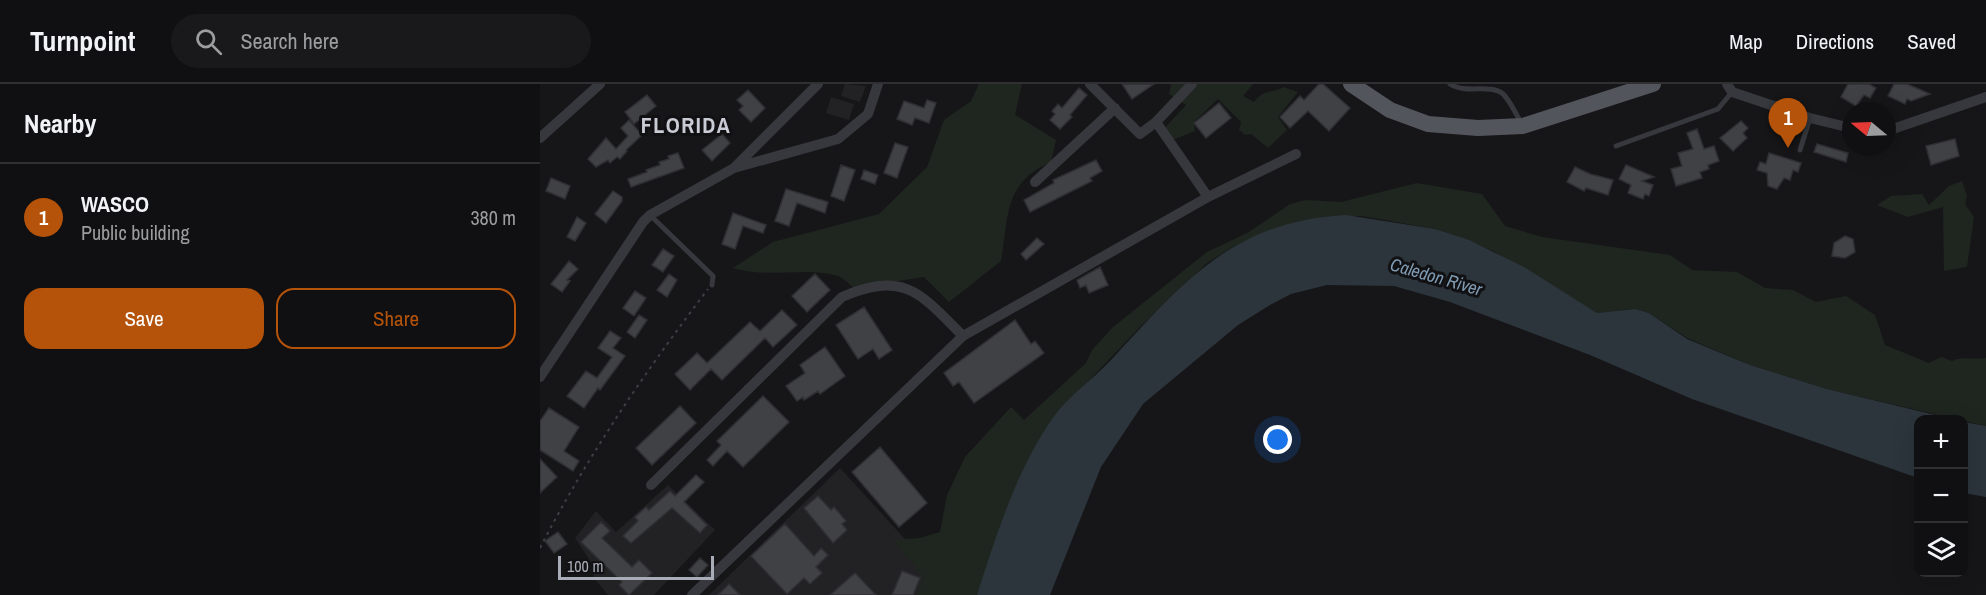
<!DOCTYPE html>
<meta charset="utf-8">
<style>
body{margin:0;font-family:"Archivo Narrow",sans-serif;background:#19191b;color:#f1f3f6}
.controls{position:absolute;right:18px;bottom:18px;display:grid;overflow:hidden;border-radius:12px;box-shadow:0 6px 24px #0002}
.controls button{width:54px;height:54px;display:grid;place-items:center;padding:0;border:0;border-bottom:2px solid #303032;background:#101012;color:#f1f3f6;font:30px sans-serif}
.compass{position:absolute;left:1302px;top:18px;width:54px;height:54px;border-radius:50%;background:#101012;box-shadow:0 6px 24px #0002;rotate:289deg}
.scale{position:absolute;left:18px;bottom:15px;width:156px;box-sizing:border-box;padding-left:6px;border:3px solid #a8adb8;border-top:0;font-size:16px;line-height:21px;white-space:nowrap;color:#a8adb8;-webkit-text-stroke:4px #111113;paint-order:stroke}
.you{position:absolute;left:738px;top:356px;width:21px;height:21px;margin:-15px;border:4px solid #fff;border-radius:50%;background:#1a73e8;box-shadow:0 0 0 9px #1a73e833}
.badge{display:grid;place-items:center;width:39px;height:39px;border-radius:50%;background:#b45309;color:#fff;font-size:20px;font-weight:700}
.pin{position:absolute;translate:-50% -50px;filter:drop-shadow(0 2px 3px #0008)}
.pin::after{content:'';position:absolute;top:32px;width:21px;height:18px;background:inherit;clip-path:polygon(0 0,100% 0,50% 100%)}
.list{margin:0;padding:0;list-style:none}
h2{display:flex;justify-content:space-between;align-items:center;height:78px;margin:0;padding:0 24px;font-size:26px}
h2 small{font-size:20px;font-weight:400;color:#9c9d9f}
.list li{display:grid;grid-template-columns:39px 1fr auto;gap:18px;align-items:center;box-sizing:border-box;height:108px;padding:0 24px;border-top:2px solid #303032}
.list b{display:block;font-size:22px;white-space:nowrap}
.list p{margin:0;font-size:20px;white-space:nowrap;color:#9c9d9f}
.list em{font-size:20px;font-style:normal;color:#9c9d9f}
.actions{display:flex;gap:12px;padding:18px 24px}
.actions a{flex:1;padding:14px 0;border:2px solid #b45309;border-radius:18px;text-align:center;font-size:21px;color:#b45309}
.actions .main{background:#b45309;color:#fff}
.icon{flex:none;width:33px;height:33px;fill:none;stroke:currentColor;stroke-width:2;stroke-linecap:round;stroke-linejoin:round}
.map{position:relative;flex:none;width:1446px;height:511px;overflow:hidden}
header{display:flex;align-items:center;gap:36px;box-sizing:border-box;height:84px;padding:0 30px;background:#101012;border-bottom:2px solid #303032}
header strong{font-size:28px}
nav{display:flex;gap:33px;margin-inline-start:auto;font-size:21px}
.search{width:420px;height:54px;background:#19191b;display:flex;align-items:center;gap:15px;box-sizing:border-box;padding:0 21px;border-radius:33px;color:#9c9d9f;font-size:22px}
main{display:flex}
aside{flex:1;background:#101012}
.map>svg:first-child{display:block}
.built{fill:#222225}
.green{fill:#1e261f}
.water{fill:#2c353c}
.building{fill:#404145;stroke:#303034;stroke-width:1.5}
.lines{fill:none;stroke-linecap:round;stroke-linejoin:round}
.path{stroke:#3d3f44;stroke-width:2;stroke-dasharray:3 4.5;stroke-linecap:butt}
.lane{stroke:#37383d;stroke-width:5}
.street{stroke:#37383d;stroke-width:10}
.primary{stroke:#53555c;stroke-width:16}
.labels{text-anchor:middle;stroke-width:6;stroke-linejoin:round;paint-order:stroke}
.water-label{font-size:18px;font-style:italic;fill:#7f9bb3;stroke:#111113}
.district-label{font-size:22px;font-weight:bold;letter-spacing:1.5px;fill:#c9ccd4;stroke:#111113}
</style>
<header>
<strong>Turnpoint</strong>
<div class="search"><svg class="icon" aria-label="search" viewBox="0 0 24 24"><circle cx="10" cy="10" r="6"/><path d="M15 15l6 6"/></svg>Search here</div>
<nav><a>Map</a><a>Directions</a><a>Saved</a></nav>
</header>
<main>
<aside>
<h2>Nearby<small></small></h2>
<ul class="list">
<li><span class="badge">1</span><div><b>WASCO</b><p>Public building</p></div><em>380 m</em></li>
</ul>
<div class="actions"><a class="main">Save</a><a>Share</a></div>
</aside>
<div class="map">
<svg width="1446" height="511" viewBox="0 0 1446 511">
<rect width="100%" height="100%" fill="#161618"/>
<path class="built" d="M305,0l21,2 -6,16 -19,-6z
M291,13l23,7 -5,16 -23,-7z
M300,384l97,106 -5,21h-223z
M128,401l47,45 -61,65h-46l-15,-18 3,-7 -21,-32 21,-27 20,21z"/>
<path class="green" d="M439,0h43l-7,31 41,25 -5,22c-48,21 -42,54 -50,99l-52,41 -25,-25 -70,11c-5,-4 -11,-10 -16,-12 -33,-10 -70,3 -105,-8l40,-26 106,-28 48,-47 17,-47 27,-19z
M631,0h82l-10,12 11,6c9,-13 17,-8 30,-15l14,5 -20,25 9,13 -19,18 -17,-14 -6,1 -6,-5 2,-8 -23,-23 -24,23 1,9 -25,10 -9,-9 25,-27 -17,-11z
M1422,97l5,15 -2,8 9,13 -7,50 -23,4 -1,-64 -35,10 -31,-12 14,-9 31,-2 7,11 20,-19z
M877,99l65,11 23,32 37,11 128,18 22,15 45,2 28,16 28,2 23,12 30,-6 29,19 10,30 44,18 12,-6 11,4c12,-5 21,-1 34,-3v68l-159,-37 -77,-24 -63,-27 -38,-25 -14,-4 -38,4 -104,-62 -58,-22 -73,-13h-33l-49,11 -46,19 -27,17 -63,60 -92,96 -27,48 -48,128h-60l7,-17 -31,-38 26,-2 21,-6 7,-37 18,-38 46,-50 13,13 62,-57 6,-13 21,-23 94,-75 42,-20 41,-28 16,-4 35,2z"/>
<path class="water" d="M806,131l89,14 34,11 55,27 73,46 38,-4 14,4 38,26 63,26 77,24 125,30 -34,1v58l-226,-79 -102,-44 -140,-53 -56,-16 -67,-1 -36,9 -21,11 -32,20 -95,79 -42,63 -51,128h-73c19,-59 39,-124 75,-176 15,-22 39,-38 58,-58 72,-77 121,-140 236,-146z
M1424,338l22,4v71l-22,-4z"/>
<path class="building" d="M582,0h32l-22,15z
M779,0h4l27,24 -21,23 -21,-20 -18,17 -10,-11 20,-21 4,4z
M1308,0h21l7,4 -6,10 -6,-3 -8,11 -15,-9z
M1354,0h13l23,10 -19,7 -4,-2 -2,5 -17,-8z
M539,4l8,7 -17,20 2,2 -12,12 -10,-9 5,-6 -3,-3 6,-7 4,4z
M208,6l17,18 -14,14 -12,-12 4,-4 -6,-6z
M107,11l9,11 -22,18 -9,-12z
M387,16l9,3 -7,20 -14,-5 -3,7 -15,-6 7,-18 20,7z
M679,19l12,15 -25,20 -12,-15z
M89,36l13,15 -16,15 1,1 -7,8 -3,-2 -7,6 -2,-3 -12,7 -8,-8 18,-21 10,11 12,-13 -7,-8z
M1201,37l7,7 -5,5 4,5 -14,13 -13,-13z
M1157,45l7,20 10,-3 5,15 -11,4 1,4 -9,3 2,6 -26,8 -5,-17 11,-3 -4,-13 15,-4 -6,-16z
M182,50l8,9 -18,18 -10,-11z
M1415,55l4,17 -28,9 -5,-19z
M355,59l13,4 -11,31 -13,-5z
M1277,60l31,9 -2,9 -32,-10z
M138,69l6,15 -53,19 -3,-8 19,-7 -1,-2 14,-5 -1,-3 10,-3 -1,-3z
M1229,69l32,10 -3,9 -5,-2 -3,10 -6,-2 -7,11 -9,-3 -1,-13 -10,-3 3,-8 6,2z
M556,76l6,11 -12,7 2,3 -62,31 -6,-12 30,-17 -1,-3z
M301,81l14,5 -11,31 -13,-5z
M1086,81l28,12 -12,4 11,4 -4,11 -4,-2 -2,5 -15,-6 3,-8 -12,-6z
M1035,83l15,7 23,6 -5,15 -22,-7 -2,3 -17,-9z
M324,86l14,5 -3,9 -14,-5z
M11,94l19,8 -5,13 -19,-8z
M246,105l42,13 -3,11 -28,-10 -8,23 -14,-5z
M73,107l9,6v4l-16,22 -11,-9z
M193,129l33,12 -3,8 -20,-7 -8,23 -13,-5z
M37,133l9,6 -11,18 -8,-4z
M1305,152l8,3 2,13 -10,6 -13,-2 2,-13z
M497,154l7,6 -18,16 -5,-6z
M123,165l11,7 -11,16 -11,-7z
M29,177l9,8 -11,11 3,1 -8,11 -11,-8z
M560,183l8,18 -19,8 -3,-8 -6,3 -3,-8z
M129,190l8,6 -10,17 -10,-7z
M275,190l15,16 -23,22 -15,-16z
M95,207l11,7 -12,18 -11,-8z
M324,223l28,43 -13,9 -6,-10 -15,10 -22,-34z
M242,226l15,15 -24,22 -8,-9 -43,42 -11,-11 -21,21 -15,-16 22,-21 10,10 43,-41 10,9z
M99,231l8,5 -12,18 -8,-6z
M475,236l16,24 4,-3 9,12 -70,50 -15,-21 -6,4 -9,-13z
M70,247l11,7 -8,10 12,8 -25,34 -2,-2 -14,20 -17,-12 19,-25 11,7 15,-21 -14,-9z
M285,263l20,29 -25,18 -2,-3 -14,9 -1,-3 -6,4 -11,-15 19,-13 -5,-8z
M223,312l26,26 -46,45 -16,-16 -14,15 -6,-6 14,-15 -4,-4z
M140,322l16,17 -44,42 -16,-17z
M9,324l30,19 -15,24 15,10 -6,10 -33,-21v-29z
M340,363l47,56 -28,24 -47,-55z
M0,375l17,18 -17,16z
M156,391l8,7 -20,20 23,23 -7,8 -28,-25 -41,35 -8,-7 15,-15 -3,-4 11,-10 3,3 21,-19 5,5z
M278,412l13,14 3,-3 12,14 -4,3 5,6 -14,13 -29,-35z
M61,438l9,9 -8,7 30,29 7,-7 13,13 -23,22 -10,-10 3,-3 -41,-40z
M245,440l29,32 7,-8 7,7 -12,12 6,6 -12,11 -6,-6 -17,16 -36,-38z
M18,448l9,12 -13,9 -9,-12z
M160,474l8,7 -11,12 -8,-7z
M362,487l18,7 -7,17h-21z
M315,489l21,22h-46z
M189,500l11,11h-22z"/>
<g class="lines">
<path class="path" d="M0,464c48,-93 105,-176 168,-259"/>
<path class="lane" d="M910,0c15,10 39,0 52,9 8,7 13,20 19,29
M1076,62l102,-37 14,-17
M1260,66l10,-32
M110,131l63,61 -1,9"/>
<path class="street" d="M550,0l50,50 16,-12 52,75
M1187,0l5,8 78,26 41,10
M616,38l36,-38
M1347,47l99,-34
M0,54l60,-54
M194,84l84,-84
M495,98l80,-74
M0,293l103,-155 7,-7 84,-47 104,-29 30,-25 10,-30
M111,401l191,-188c63,-27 79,-3 121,39
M152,511l271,-259 245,-139 88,-43"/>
<path class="primary" d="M811,0l39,26 38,14 50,4 45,-2 130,-42"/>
</g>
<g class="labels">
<g class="water-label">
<text transform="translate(896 193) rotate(16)" y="6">Caledon River</text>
</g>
<g class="district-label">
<text x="146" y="49">FLORIDA</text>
</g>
</g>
</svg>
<div class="controls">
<button>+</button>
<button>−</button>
<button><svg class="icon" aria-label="layers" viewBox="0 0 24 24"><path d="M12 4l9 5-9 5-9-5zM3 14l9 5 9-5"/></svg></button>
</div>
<svg class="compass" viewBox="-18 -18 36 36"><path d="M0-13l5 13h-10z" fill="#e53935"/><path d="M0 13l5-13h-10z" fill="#9c9d9f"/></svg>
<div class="scale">100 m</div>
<div class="you"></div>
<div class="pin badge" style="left:1248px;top:64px">1</div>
</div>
</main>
